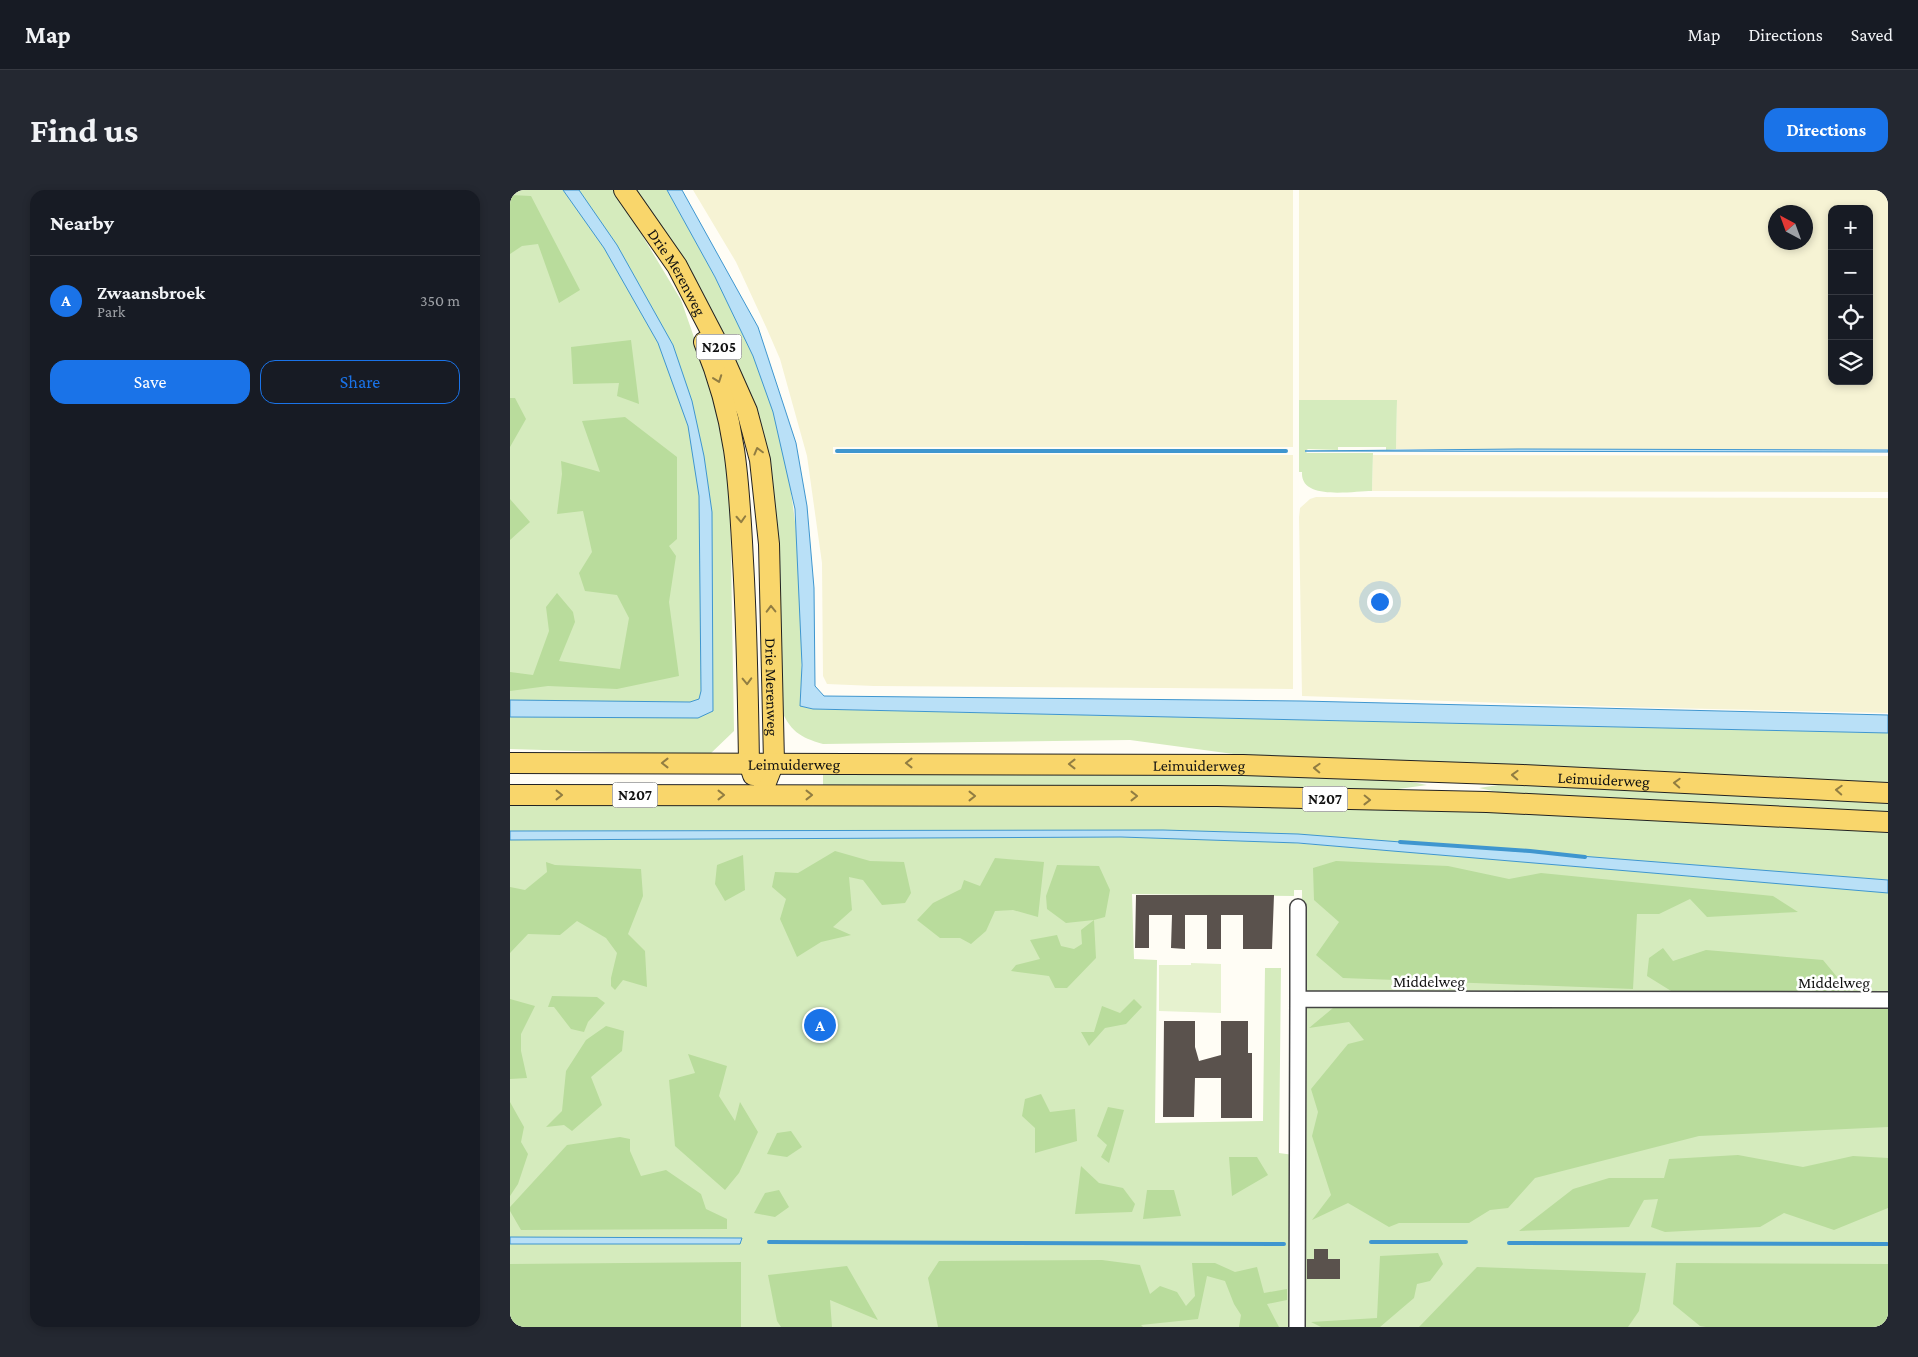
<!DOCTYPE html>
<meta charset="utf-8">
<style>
body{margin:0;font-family:"Crimson Pro",serif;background:#242831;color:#f1f3f6}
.controls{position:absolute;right:15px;top:15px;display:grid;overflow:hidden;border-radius:10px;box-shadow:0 2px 8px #0003}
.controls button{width:45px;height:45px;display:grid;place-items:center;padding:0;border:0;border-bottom:1px solid #363941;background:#171b24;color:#f1f3f6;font:25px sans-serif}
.compass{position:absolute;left:1258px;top:15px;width:45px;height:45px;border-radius:50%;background:#171b24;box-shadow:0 2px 8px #0003;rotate:319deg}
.you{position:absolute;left:869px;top:411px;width:18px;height:18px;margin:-12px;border:4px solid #fff;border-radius:50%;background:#1a73e8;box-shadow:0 0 0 8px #1a73e833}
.badge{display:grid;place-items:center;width:32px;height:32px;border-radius:50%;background:#1a73e8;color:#fff;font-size:16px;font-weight:700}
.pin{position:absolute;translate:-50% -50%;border:2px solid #fff;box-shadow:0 1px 5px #0006}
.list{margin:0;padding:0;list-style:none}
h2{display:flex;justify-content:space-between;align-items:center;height:65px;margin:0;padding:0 20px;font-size:21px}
h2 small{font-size:16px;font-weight:400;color:#9ea1a6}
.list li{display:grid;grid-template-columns:32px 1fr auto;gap:15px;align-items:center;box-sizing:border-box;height:90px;padding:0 20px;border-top:1px solid #363941}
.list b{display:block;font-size:19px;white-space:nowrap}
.list p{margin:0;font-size:16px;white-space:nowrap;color:#9ea1a6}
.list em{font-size:16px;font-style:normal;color:#9ea1a6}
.actions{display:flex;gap:10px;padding:15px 20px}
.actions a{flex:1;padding:11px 0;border:1px solid #1a73e8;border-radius:15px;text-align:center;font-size:18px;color:#1a73e8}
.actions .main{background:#1a73e8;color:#fff}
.icon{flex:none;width:28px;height:28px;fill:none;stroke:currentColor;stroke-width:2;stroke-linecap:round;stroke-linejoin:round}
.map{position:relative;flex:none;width:1378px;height:1137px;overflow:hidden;border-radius:15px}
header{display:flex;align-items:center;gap:30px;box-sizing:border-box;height:70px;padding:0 25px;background:#171b24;border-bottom:1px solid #363941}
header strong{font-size:24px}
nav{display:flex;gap:28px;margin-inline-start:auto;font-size:18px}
.intro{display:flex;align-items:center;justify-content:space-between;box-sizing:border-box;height:120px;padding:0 30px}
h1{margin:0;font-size:35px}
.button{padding:12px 22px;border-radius:15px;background:#1a73e8;color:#fff;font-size:18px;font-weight:700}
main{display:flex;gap:30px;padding:0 30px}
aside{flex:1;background:#171b24;border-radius:15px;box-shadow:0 2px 8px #0003}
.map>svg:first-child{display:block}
.farmland{fill:#f6f3d4;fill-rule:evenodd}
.green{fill:#d5ebbd;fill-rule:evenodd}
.forest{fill:#b9dc9c}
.pitch{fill:#e6f2cf}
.water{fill:#b9e0f7;stroke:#3f96cf}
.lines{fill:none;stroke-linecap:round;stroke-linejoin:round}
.stream{stroke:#3f96cf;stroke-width:4}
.building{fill:#5a524d}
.minor-casing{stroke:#444;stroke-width:18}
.major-casing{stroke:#222;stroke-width:22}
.minor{stroke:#fff;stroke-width:15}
.major{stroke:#f9d66b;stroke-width:20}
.oneway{stroke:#917d42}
.labels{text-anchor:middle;stroke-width:5;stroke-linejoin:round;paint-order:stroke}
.shield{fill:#fff;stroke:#585858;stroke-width:1}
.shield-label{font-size:15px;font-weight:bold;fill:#111}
.street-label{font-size:16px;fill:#111;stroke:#fff}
</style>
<header>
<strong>Map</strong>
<nav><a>Map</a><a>Directions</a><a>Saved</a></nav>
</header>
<div class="intro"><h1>Find us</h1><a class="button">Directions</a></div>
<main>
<aside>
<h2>Nearby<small></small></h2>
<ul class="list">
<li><span class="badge">A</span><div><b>Zwaansbroek</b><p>Park</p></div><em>350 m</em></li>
</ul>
<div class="actions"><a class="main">Save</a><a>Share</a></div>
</aside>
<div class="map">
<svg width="1378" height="1137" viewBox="0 0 1378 1137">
<rect width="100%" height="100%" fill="#fffdf5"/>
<path class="farmland" d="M183,0h600v257h-460v7l460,1v234l-419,-3 -47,-2 -4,-8 -1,-113 -15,-107 -27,-97 -13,-30 -31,-67z
M789,0h589v259h-492l1,-49h-98zM1322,19h37v172h-37zM1266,22h30v30h-30z
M863,265l515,1v36l-516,-1z
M806,307l572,1v215l-264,-6 -322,-11 -3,-179 1,-9 10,-9z"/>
<path class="green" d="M0,0h105l66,110 30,86 12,46 7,67 4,232 -25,24 -199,-6z
M123,0h34c30,54 61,108 86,165 45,103 53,239 47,351l13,3 1075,24v50l-625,-25 -133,-18 -307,4c-24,-7 -33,-13 -43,-37l-16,-250z
M789,210h98l-1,49 -10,1v-3h-48v3l-30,-1 -3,2 2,2h66l-1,38c-20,0 -72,10 -70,-19h-3z
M313,580l401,2 162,5 41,8 -43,6 -561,-2z
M1014,591l364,18v15l-367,-17 -42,-9z
M0,614l913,2 308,18 157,5v51l-725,-50 -653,1z
M0,644l784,2v7l594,43v441h-1378zM784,700h8l-1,266 -22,-3 2,-185h-16l-2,153 -108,2 2,-163 -23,-1 -2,-65 162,2z"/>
<path class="forest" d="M0,2l1,3 20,1 49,94 -21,13 -21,-59 -16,2 -12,8z
M121,150l8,64 -22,-8 2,-13 -46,1 -2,-37z
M0,208h5l11,21 -16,28z
M115,227l52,40v82l-8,7 7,10 -7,46 10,74 -62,13 -69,-3 -38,5v-19l23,3 16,-44 -3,-24 11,-14 16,19 2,10 -16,39 61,8 9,-51 -12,-23 -32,-4 -6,-18 13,-21 -9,-41 -26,3 5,-40 -1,-13 39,11 -18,-51z
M0,309l20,23 -20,18z
M325,661l35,10 34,1 7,31 -6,10 -23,2 -19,-25 -14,-3 3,33 -19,17 18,8 -30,7 -24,15 -17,-38 6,-20 -14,-12 3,-15 23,1z
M233,665l2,35 -20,11 -10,-17 2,-19z
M485,668l49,4 -6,55 -25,-7 -18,1 -9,20 -15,13 -11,-6h-20l-23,-18 16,-17 28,-14 3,-9 16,6z
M826,671l112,5 61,13 32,-6 232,23 25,16 -91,5 -17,-18 -31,15h-22l-4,75 -290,-11 -27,-23 23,-33 -25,-22 -1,-32z
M36,672l9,3 86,4 2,27 -15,38 17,17 2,36 -24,-7 -8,10 -4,-4v-8l6,-25 -11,-15 -29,-17 -17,14 -32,-1 -18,19v-66l15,3 22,-18z
M547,675l42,1 11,24 -5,27 -11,3 2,38 -29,30h-12l-6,-12 -38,-5 5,-6 24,-6 -10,-19 27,-5 4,11 13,3 8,-5 -1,-14 13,-10 -28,3 -19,-14 -1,-13z
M1153,758l10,13 33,-11 117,10 29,35 -176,-1 -29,-18 2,-18z
M42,806l45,1 8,6 -17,19 -4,10 -13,-3 -17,-22h-6z
M0,809l25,7 -14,28v17l6,27 -17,1z
M624,809l8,8 -16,17 -21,4 -16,18 -8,-14h13l8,-26 18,7z
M1378,815v122l-189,9 -164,42 -27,30 -18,2 -21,13h-70l-10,4 -41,-24 -36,17 19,-25 -19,-59 6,-24 -7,-23 37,-45 16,-4 -15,-18 -40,6 24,-20z
M96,836l18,5 -2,20 -31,26 11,28 -30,26 -8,-6 -18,2 16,-16 4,-40 20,-31z
M178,864l39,12 -8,30 16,25 5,-19 18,30 -19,41 -14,17 -50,-44 -6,-66 26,-7z
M531,904l9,18 25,-3 2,32 -42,12v-25l-13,-12 3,-17z
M0,912l14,25 -3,15 7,12 -10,30 -8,12z
M598,917l16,3 -15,53 -8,-6 6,-12 -10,-9z
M281,941l11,16 -15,10 -20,-3 10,-21z
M110,947l10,2v12l11,25 25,-6 35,24 5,15 21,10v10l-206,1 -11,-19v-4l57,-62z
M1228,965l65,12 50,-11 35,2v50l-54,22 -50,-17 -24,14 -95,5 -14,-5 7,-28 -14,1 -15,27 -110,4 54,-42 36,-11h55l5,-19z
M719,967h28l11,18 -36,21z
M571,976l18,17 24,5 12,16 -3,8 -57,2z
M269,1000l10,17 -14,10 -21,-4 11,-20z
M637,1000h27l7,26 -38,3z
M928,1063l5,11 -13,17 -13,3 -3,14 -34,29h-59l-10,-5 66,-4 3,-62z
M592,1070l38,5 10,29 10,-8 17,6 9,14 9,-10 -3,-33h23l20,9 22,-5 7,26 23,-4v11l-20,4 12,23h-40l2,-12 -7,-11 -9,-23 -18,-5 -9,43 -57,6 2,2h-205l-10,-49 11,-17z
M231,1072v65h-231v-63z
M1166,1073l212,1v63h-182l-6,-1 -27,-22z
M337,1076l31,54 -48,-20 2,27h-51l-4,-6 -9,-46z
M967,1077l169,6 -7,38 -11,16h-209z"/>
<path class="pitch" d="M681,773l30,1v49l-62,-2v-46h32z"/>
<path class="water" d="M53,0h16l38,55 56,100 19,56 12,55 8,56 1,199 -15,7 -188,-1v-17l180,2 9,-3 2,-8 -2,-195 -11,-70 -30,-83 -54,-95z
M157,0h15l76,137 38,116 11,63 7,82 1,98 9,10 478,5 586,14v18l-1075,-24 -13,-3 2,-41 -7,-156 -22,-97 -20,-56 -38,-79z
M1008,259l370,1v2l-583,-1z
M653,640l135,4 590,46v13l-590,-50 -177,-6 -611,3v-9z
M0,1047l232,1 -2,6h-230z"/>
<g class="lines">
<path class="stream" d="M327,261h449
M890,652l130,9 55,6
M259,1052l515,2
M861,1052h95
M999,1053l378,1"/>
</g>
<path class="building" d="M626,705h138l-2,54h-29v-34h-22v34h-14v-34h-22v34l-14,-1 1,-33h-23v33h-14z
M654,831h31v26l4,14 22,-6v-34h27v32h4v65h-31v-40h-26l-1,39h-31z
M804,1059h14v10h12v20h-33v-20h7z"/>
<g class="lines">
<defs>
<path id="minor" d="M788,809v-92
M787,1137l1,-328 590,1"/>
<g id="major">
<path id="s1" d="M114,0l53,76 38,73 32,72 13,49 9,84 5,218 -13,33"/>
<path d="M194,152c32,77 35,137 39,219 4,67 5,135 6,202l4,12"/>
<path id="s2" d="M0,573l733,2 280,10 365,18"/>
<path d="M0,605l707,1 270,6 401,20"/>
</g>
</defs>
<use href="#minor" class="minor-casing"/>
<use href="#major" class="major-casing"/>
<use href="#minor" class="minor"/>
<use href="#major" class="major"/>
</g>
<defs><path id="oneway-chevron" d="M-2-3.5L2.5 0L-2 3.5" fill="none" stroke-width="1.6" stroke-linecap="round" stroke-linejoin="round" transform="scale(1.25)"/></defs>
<g class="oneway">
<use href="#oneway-chevron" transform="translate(208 189) rotate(70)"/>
<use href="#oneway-chevron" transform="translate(248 261) rotate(-105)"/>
<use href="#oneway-chevron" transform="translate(231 329) rotate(87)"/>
<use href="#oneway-chevron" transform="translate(261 419) rotate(-91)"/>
<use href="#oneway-chevron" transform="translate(237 491) rotate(88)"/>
<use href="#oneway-chevron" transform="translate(155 573) rotate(-180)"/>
<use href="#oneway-chevron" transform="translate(399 573) rotate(-180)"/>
<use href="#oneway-chevron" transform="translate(562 574) rotate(-180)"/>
<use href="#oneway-chevron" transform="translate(807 578) rotate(-178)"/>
<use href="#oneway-chevron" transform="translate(1005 585) rotate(-178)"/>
<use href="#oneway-chevron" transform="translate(1167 593) rotate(-177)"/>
<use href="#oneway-chevron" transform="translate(1329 600) rotate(-177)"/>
<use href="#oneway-chevron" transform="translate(49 605)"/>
<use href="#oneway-chevron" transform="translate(211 605)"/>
<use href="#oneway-chevron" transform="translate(299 605)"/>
<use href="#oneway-chevron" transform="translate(462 606)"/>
<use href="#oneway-chevron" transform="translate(624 606)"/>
<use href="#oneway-chevron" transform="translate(857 610) rotate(1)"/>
</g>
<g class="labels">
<g class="shield">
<rect x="186.5" y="144.5" width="45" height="25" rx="4"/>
<rect x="102.5" y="592.5" width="45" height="25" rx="4"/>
<rect x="792.5" y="596.5" width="45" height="25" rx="4"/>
</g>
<g class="shield-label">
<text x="209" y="162">N205</text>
<text x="125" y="610">N207</text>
<text x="815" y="614">N207</text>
</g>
<g class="street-label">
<text dy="6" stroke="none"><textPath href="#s1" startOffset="98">Drie Merenweg</textPath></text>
<text dy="6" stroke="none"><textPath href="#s1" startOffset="532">Drie Merenweg</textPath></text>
<text dy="6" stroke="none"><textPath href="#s2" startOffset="284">Leimuiderweg</textPath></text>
<text dy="6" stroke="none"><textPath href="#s2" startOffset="689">Leimuiderweg</textPath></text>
<text dy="6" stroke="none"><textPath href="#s2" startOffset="1094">Leimuiderweg</textPath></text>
<text x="919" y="797">Middelweg</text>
<text x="1324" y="798">Middelweg</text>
</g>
</g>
</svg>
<div class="controls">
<button>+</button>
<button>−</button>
<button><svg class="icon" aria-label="locate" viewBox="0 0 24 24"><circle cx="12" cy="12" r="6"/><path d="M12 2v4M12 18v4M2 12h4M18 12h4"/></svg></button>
<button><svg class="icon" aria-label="layers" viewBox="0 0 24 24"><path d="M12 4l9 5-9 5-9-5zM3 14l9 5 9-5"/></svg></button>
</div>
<svg class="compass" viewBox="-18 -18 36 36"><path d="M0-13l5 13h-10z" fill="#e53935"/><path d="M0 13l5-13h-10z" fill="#9ea1a6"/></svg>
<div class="you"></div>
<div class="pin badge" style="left:310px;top:835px">A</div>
</div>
</main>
